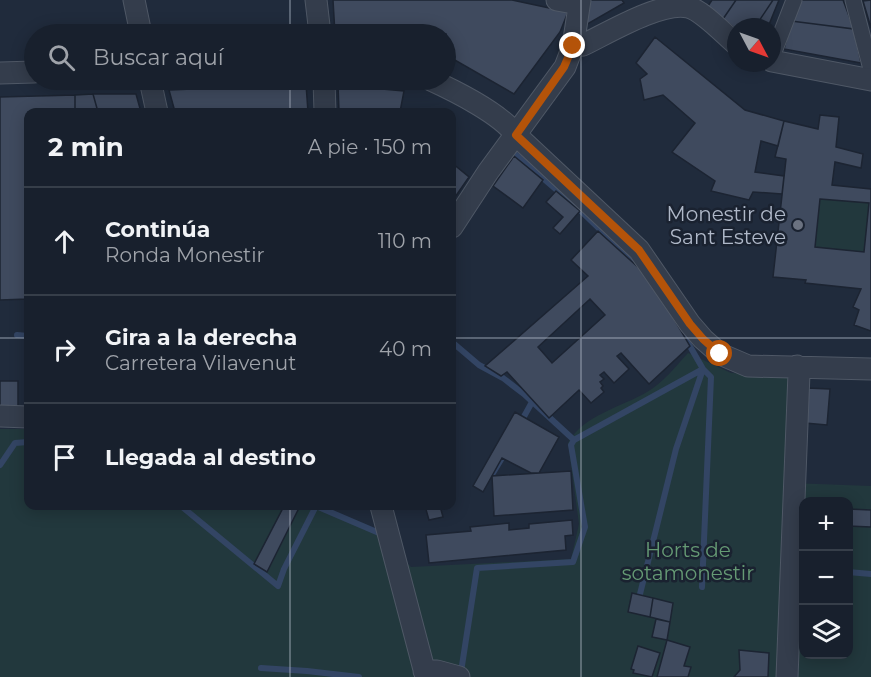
<!DOCTYPE html>
<html lang="es">
<meta charset="utf-8">
<style>
body{margin:0;font-family:Montserrat,sans-serif;background:#212835;color:#f1f3f6}
.controls{position:absolute;right:18px;bottom:18px;display:grid;overflow:hidden;border-radius:12px;box-shadow:0 3px 15px #0003}
.controls button{width:54px;height:54px;display:grid;place-items:center;padding:0;border:0;border-bottom:2px solid #363e49;background:#18202d;color:#f1f3f6;font:30px sans-serif}
.compass{position:absolute;left:727px;top:18px;width:54px;height:54px;border-radius:50%;background:#18202d;box-shadow:0 3px 15px #0003;rotate:131deg}
.stop{position:absolute;width:18px;height:18px;margin:-14px;border:4px solid #b45309;border-radius:50%;background:#fff}
.stop.end{background:#b45309;border-color:#fff;box-shadow:0 2px 6px #0008}
.list{margin:0;padding:0;list-style:none}
h2{display:flex;justify-content:space-between;align-items:center;height:78px;margin:0;padding:0 24px;font-size:26px}
h2 small{font-size:20px;font-weight:400;color:#9fa3aa}
.list li{display:grid;grid-template-columns:39px 1fr auto;gap:18px;align-items:center;box-sizing:border-box;height:108px;padding:0 24px;border-top:2px solid #363e49}
.list b{display:block;font-size:22px;white-space:nowrap}
.list p{margin:0;font-size:20px;white-space:nowrap;color:#9fa3aa}
.list em{font-size:20px;font-style:normal;color:#9fa3aa}
.icon{flex:none;width:33px;height:33px;fill:none;stroke:currentColor;stroke-width:2;stroke-linecap:round;stroke-linejoin:round}
.map{position:relative;flex:none;width:871px;height:677px;overflow:hidden}
.search{position:absolute;background:#18202d;box-shadow:0 3px 15px #0003;left:24px;top:24px;width:432px;height:66px;display:flex;align-items:center;gap:15px;box-sizing:border-box;padding:0 21px;border-radius:33px;color:#9fa3aa;font-size:22px}
.panel{position:absolute;background:#18202d;box-shadow:0 3px 15px #0003;left:24px;top:108px;width:432px;height:402px;border-radius:12px}
.map>svg:first-child{display:block}
.green{fill:#22383d;fill-rule:evenodd}
.lines{fill:none;stroke-linecap:round;stroke-linejoin:round}
.stream{stroke:#334564;stroke-width:6}
.building{fill:#3f4a5e;stroke:#1c2432;stroke-width:1.5;fill-rule:evenodd}
.pedestrian-casing{stroke:#4f5866;stroke-width:17}
.minor-casing{stroke:#4f5866;stroke-width:23}
.pedestrian{stroke:#343d4c;stroke-width:15}
.minor{stroke:#343d4c;stroke-width:21}
.route{stroke:#b45309;stroke-width:8}
.grid{fill:none;stroke:#afb8c8;stroke-width:1.5;stroke-opacity:0.55}
.worship-dot{fill:#6b7280;stroke:#1a2230;stroke-width:2}
.labels{text-anchor:middle;stroke-width:5;stroke-linejoin:round;paint-order:stroke}
.poi-label{font-size:20px;fill:#afb8c8;stroke:#1a2230;text-anchor:end}
.park-label{font-size:20px;fill:#659a74;stroke:#1a2230}
</style>
<div class="map">
<svg width="871" height="677" viewBox="0 0 871 677">
<rect width="100%" height="100%" fill="#202b3c"/>
<path class="green" d="M820,199l49,4 -5,49 -49,-5z
M688,353l43,20 63,3 -4,107 81,3v191h-871v-248h28v77h287l66,30 30,31 160,-8 8,-35 -11,-81c15,-28 54,-36 79,-51 15,-8 29,-26 41,-39zM804,502h44v152h-44z"/>
<g class="lines">
<path class="stream" d="M515,154l66,57 60,58
M675,320l28,49 8,8 -9,210
M17,335l11,1
M452,342l27,23 24,13 22,17 49,45
M521,422l11,-20
M0,465l15,-22 13,-1
M493,473l12,-20
M181,506l97,80 6,-17 32,-63 63,27
M848,572l23,2
M640,594l36,-145 27,-80
M261,668l46,3 52,6
M461,672l16,-104 96,-6 12,-35 -14,-82 3,-5 129,-71"/>
</g>
<path class="building" d="M333,0h179l56,12 -8,20 -46,62 -68,-39v-21h-111z
M584,0h38l2,3 -40,23z
M712,0h24l-13,19 -15,-13z
M736,0h37l-18,27h-19v2l-13,-10z
M773,0h6l-11,27h-13z
M801,0h42l11,29 -63,-8z
M871,0v28l-8,-27z
M791,21l63,8 7,34 -77,-14z
M655,37l90,73 39,11 -6,25 -17,-5 -6,31 29,4 -2,18 -29,-2 -4,8 -38,-9 4,-10 -43,-29 23,-29 -32,-28 -19,5 -4,-21 7,-5 -11,-11z
M306,84l2,28h-133l-6,-22z
M338,85l66,6 -4,21h-61z
M93,94l5,18h-23v-17z
M93,94h43l5,18h-43z
M75,95v17h-47v187l-28,1v-203z
M820,115l19,2 -3,30 27,7 -2,14 -26,-6 -3,23 39,4v142l-17,-6 5,-15 -6,-3 8,-18 -56,-6 1,-3 -33,-3 13,-118 -11,-2 9,-36 34,8zM820,199l49,4 -5,49 -49,-5z
M514,156l29,24 -20,28 -30,-22z
M452,163l17,14 -16,23h-1z
M556,191l24,20 -20,23 -7,-6 10,-11 -17,-15z
M598,231l52,47 40,68 -41,38 -28,-31 -4,3 12,13 -15,14 -10,-11 -4,3 4,4 -4,3 3,4 -2,2 3,4 -13,11 -12,-13 -30,28 -42,-46 -6,4 -16,-10 103,-90 -17,-16zM590,299l15,16 -53,48 -14,-16z
M0,381h18v28l-18,-1z
M807,388l23,1 -3,36 -22,-2z
M515,412l44,25 -20,36h-8l-29,-15 -19,34 -10,-6z
M571,471l2,39 -79,6 -2,-40z
M284,506h8l7,2 -32,64 -13,-8z
M425,506h15l3,11 -14,3z
M848,509l23,1v17l-23,-1z
M572,520l1,15 -8,1 1,14 -137,13 -3,-28 45,-4 -1,-4 39,-4v7l20,-2v-4z
M632,593l21,5 -3,19 -22,-5z
M653,598l20,5 -3,19 -20,-5z
M656,619l14,3 -3,18 -15,-3z
M667,640l23,7 -6,19 7,1 -3,10h-31z
M638,646l22,7 -8,24 -19,-4 1,-3 -3,-1z
M739,650l30,3 -1,24h-34l6,-7z"/>
<g class="lines">
<defs>
<path id="pedestrian" d="M853,0l18,69
M772,57l22,-57"/>
<path id="minor" d="M134,0l7,34
M316,0l4,34
M557,0l22,4
M573,46l10,-1c25,-12 78,-44 105,-38 14,3 37,28 48,37
M772,61l99,19
M0,73l34,-1
M150,80l7,32
M324,80l1,32
M431,80c24,11 70,34 85,55l123,115 51,74 13,15 17,15 28,12 123,3
M452,227l36,-55 77,-105 8,-21 7,-46
M0,416l28,1
M381,506l45,171
M424,671h13l22,6
M787,677l12,-304 -2,-7"/>
</defs>
<use href="#pedestrian" class="pedestrian-casing"/>
<use href="#minor" class="minor-casing"/>
<use href="#pedestrian" class="pedestrian"/>
<use href="#minor" class="minor"/>
</g>
<g class="lines">
<path class="route" d="M573,46l-9,21 -48,68 123,115 51,74 13,15 17,15"/>
</g>
<path class="grid" d="M290,0v34M581,0v677M290,80v32M0,338h28M452,338h419M290,506v171"/>
<circle class="worship-dot" cx="798" cy="225" r="6"/>
<g class="labels">
<g class="poi-label">
<text x="786" y="221">Monestir de<tspan x="786" dy="23">Sant Esteve</tspan></text>
</g>
<g class="park-label">
<text x="688" y="557">Horts de<tspan x="688" dy="23">sotamonestir</tspan></text>
</g>
</g>
</svg>
<div class="controls">
<button>+</button>
<button>−</button>
<button><svg class="icon" aria-label="layers" viewBox="0 0 24 24"><path d="M12 4l9 5-9 5-9-5zM3 14l9 5 9-5"/></svg></button>
</div>
<svg class="compass" viewBox="-18 -18 36 36"><path d="M0-13l5 13h-10z" fill="#e53935"/><path d="M0 13l5-13h-10z" fill="#9fa3aa"/></svg>
<div class="stop" style="left:720px;top:354px"></div>
<div class="stop end" style="left:573px;top:46px"></div>
<div class="search"><svg class="icon" aria-label="search" viewBox="0 0 24 24"><circle cx="10" cy="10" r="6"/><path d="M15 15l6 6"/></svg>Buscar aquí</div>
<section class="panel">
<h2>2 min<small>A pie · 150 m</small></h2>
<ul class="list">
<li><svg class="icon" aria-label="ahead" viewBox="0 0 24 24"><path d="M12 20V5M6 11l6-6 6 6"/></svg><div><b>Continúa</b><p>Ronda Monestir</p></div><em>110 m</em></li>
<li><svg class="icon" aria-label="right" viewBox="0 0 24 24"><path d="M7 20v-9h11M14 6l5 5-5 5"/></svg><div><b>Gira a la derecha</b><p>Carretera Vilavenut</p></div><em>40 m</em></li>
<li><svg class="icon" aria-label="arrive" viewBox="0 0 24 24"><path d="M6 21V4h12l-3 4 3 4H6"/></svg><div><b>Llegada al destino</b></div></li>
</ul>
</section>
</div>
